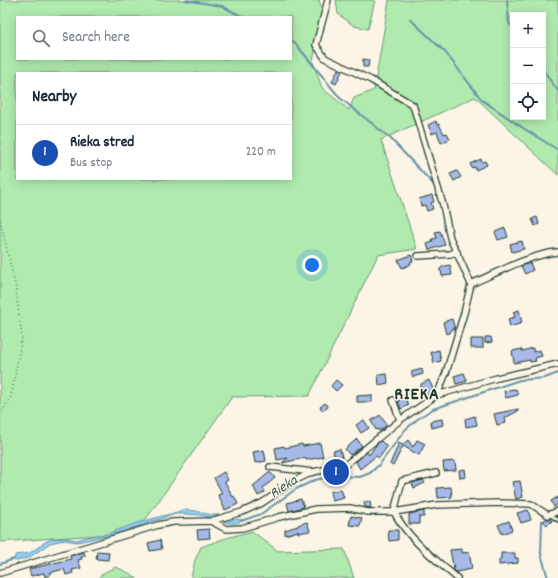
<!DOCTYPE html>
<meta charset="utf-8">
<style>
body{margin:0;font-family:Dekko,sans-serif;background:#f2f2f3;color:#1f2937}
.controls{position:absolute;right:12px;top:12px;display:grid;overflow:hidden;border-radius:0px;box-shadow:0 2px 10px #0003}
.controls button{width:36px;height:36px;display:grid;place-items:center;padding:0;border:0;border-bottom:1px solid #e0e1e3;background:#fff;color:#1f2937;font:20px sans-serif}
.you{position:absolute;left:312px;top:265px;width:14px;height:14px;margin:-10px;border:3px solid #fff;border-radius:50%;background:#1a73e8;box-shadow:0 0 0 6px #1a73e833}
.badge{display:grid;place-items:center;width:26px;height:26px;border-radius:50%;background:#1f3d34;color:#fff;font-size:13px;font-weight:700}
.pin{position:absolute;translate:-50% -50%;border:2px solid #fff;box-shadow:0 1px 4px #0006}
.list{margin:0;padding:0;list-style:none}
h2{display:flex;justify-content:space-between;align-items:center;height:52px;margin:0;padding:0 16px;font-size:17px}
h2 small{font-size:13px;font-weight:400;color:#747a83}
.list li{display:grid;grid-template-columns:26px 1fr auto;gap:12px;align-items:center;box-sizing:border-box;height:56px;padding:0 16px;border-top:1px solid #e0e1e3}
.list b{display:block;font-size:15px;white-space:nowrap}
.list p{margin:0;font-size:13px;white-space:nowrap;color:#747a83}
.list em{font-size:13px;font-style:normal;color:#747a83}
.icon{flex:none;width:22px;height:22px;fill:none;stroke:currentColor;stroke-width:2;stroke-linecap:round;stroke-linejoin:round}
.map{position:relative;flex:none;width:558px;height:578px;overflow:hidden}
.search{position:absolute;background:#fff;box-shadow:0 2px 10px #0003;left:16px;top:16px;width:276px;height:44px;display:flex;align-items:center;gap:10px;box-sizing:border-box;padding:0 14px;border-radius:0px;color:#747a83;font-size:15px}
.panel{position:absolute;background:#fff;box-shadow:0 2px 10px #0003;left:16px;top:72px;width:276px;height:108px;border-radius:0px}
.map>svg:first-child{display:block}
.green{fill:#b0eaaf;stroke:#689472;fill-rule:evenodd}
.water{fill:#95cef5;stroke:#6694a8}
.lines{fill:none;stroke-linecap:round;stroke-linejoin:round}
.stream{stroke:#6694a8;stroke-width:2}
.building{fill:#a6b9e8;stroke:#1f3d34}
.lane-casing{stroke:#1f3d34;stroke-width:5.5}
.street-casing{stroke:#1f3d34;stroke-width:8}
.path{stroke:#1f3d34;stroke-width:1;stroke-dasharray:1 3;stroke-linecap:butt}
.lane{stroke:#fcf5e5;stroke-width:2.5}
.street{stroke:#fcf5e5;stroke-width:5.5}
.labels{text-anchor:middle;stroke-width:3;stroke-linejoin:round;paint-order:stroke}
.water-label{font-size:15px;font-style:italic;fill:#375a5b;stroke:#fcf5e5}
.district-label{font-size:18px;font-weight:bold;letter-spacing:1px;fill:#1f3d34;stroke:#fcf5e5}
</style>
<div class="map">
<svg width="558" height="578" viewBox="0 0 558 578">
<rect width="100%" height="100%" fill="#fcf5e5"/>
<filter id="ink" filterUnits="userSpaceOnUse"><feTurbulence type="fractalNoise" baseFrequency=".025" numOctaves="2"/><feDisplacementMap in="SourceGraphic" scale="8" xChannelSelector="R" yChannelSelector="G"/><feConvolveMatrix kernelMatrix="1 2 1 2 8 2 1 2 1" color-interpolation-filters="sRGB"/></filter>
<g filter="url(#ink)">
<path class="green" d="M0,0h319l3,10 -9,52 9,26 27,22 5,-12 20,-8 15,-90h169v175l-83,-78 -94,43 36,109 -39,6 -69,141 -77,1 -91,129 -29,8 -112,8zM513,15h30v102h-30zM17,17h274v42h-274zM17,73h274v106h-274z
M336,0h39l-7,29 -14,-3 -16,-12z
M252,531l26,20 66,-2 10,29h-163l4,-18 6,-13 22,-8z
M116,567l15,7 6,4h-39l7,-6z"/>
<path class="water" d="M184,510c12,-1 23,6 35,5 11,10 14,2 25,5 -14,8 -26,-1 -39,-4 -10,-2 -20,-2 -29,-2l-65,21 -34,7 -13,-2 -14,3 -20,14 -13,4 -4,-1 2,-3v-2l15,-2 15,-11 7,-3 14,-1 10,2 11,-3 20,-3 30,-11z"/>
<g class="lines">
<path class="stream" d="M185,0l37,6 21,11
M507,0l2,23 4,5
M410,19l35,33 37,48 41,28 35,22
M291,40l4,3 45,55 50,40 46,49
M543,70l15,21
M241,521l20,-7 35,-25 19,-9 19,-4 26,1 10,-4 9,-8 26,-35 15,-13 13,-8 87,-29 25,-2 13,-5
M542,521l-1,33 7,24
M0,564l14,-5"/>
</g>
<path class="building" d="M363,59l6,1 -1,7h-5z
M338,69l4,2 -6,13 -4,-2z
M436,121l1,4 2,-1 5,10 3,-1 3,6 -9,4 -4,-11 -5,2 -4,-9z
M481,159l1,3 3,-1 2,4 -11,5 -1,-3 -3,1 -2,-4z
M457,171l4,6 -7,4 -4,-7z
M432,195l2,7 -3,1 2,6 -6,2 -2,-6 -4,1 -2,-7z
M537,217l2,7 -4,2 -3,-7z
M505,228l3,9 -10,3 -3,-8z
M440,231l5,14 -16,5 -2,-6 6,-2 -1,-3 5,-1 -2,-6z
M522,241l2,8 -12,3 -2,-8z
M411,255l2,6 -3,1 1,2 -9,4 -4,-8z
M530,263l3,7 -8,4 -4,-8z
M450,265l2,10 -10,1 -1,-5 -2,-1 3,-3z
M519,310l3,13 -12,4 -2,-8 7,-2 -2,-5z
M452,319l3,10h-3l-2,4 -4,1 -3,-12z
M485,337h6l1,5 -7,1z
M471,339h12v9h-12z
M533,348v4l7,-2 2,6 -7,2 1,3 -6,1v-2l-16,3 -2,-12 10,-2v2z
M439,350l2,11 -7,2 -3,-11z
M422,369l1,5 -10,3 -2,-5z
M464,373l3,8 -11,3 -2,-8z
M387,374l1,9 -9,2 -1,-10z
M336,380l6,5 -6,6 -5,-5z
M429,380l5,11 -7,5 -6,-8v-4z
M514,389v1l2,-1 2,6 -12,3 -2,-7z
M372,395v7h-15v-6z
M405,398l4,7 -8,4 -3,-8z
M325,403l3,4 -5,4 -3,-4z
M518,409v2l-13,7 1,5 -9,2 -3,-11z
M380,415l7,10 -8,6 -1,-2 -2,1 -5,-9z
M475,416l2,9 -11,2 -1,-8z
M442,419l1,6 -11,3 -1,-7z
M364,420l5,8 -8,5 -5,-8z
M357,439l5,7 -12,9 -5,-6z
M408,440l5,7 4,-7 8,4 -6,11 -16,-9 -10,20 -3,-2 9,-21 3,2z
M381,441l6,6 -8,11 -3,-2 -16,13 -4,-7 11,-10 2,3 7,-10z
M320,443l3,14 -17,3 -1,-2 -23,5 6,-5 -11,2 -2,-12 9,-2 1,2 17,-4 1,2z
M340,449l3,12 -10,2 -1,-5h3l-2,-7z
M264,450l2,11 -11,2 -2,-11z
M455,461l1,9 -12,1 -1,-9z
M465,469l1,8 -6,1 -1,-8z
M224,472l4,8 -3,2 8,15 1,-1 4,8 -13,6 -7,-15 4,-2 -8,-15z
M270,472l5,6 -12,10 2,4 -7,4 -5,-10z
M423,480l2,3 -11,5 -2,-5z
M520,481l3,16 -7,2 -4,-17z
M451,487l1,10 -14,1 -1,-10z
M341,489l3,9 -12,3 -2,-9z
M558,497v7l-4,3 -3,-6z
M301,499l3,8 -15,4 -2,-8z
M370,501l1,7 -6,-1 -1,-5z
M528,510l3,10 -10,3 -4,-10z
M424,511v6h-5v7h-10v-10z
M351,516l11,2 -2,8 -11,-1z
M546,519h4l2,2 -5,4 -4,-4z
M509,521l3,9 -10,4 -4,-9z
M307,522l3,9 -12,2v-2l-13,4v-5l13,-4v-1z
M209,529l1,9 -12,1 -1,-9z
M388,530h10v10l-9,1z
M160,540l2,9 -12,2 -2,-8z
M462,549v4l7,-1 3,17 -16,3 -2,-2 -4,-20z
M97,551l12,1 -1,8 -12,-1z
M84,552l1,4 -4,1 1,2 -4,1 3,8 -9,2 1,3 -7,2 -2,-6 -15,4 1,2 -5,2 -1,-4 -13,3 -2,-7 42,-10 -1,-3z
M501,553h14v5h3v5l-19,2v-6h2z"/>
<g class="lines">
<defs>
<path id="lane" d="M550,515l8,5"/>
<path id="street" d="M328,0l-12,45 9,13 46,22 42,25 30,100 7,33 21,46 -7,29 -18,60 -9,22
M418,256l32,-2 7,-2
M471,284c23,-10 63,-31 87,-32
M393,400l7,20
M270,467l43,5
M436,473l-34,8 -8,31c15,28 40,46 63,66
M211,521l15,8 16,-1 14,-4 23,-7 37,-8 34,-1 18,4h26l43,-7 63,-2 31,1 17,11 10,-4
M0,573l158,-48 15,-3 38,-1 31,-9 20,-9 34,-23 17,-8 31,-6 56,-46 37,-25 60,-17 61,-14"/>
</defs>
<use href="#lane" class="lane-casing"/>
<use href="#street" class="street-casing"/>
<path class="path" d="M0,220l15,64 7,53 -11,60 -11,18"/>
<use href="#lane" class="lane"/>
<use href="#street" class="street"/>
</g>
</g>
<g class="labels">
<g class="water-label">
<text transform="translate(283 486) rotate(-33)" y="5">Rieka</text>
</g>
<g class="district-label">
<text x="417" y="399">RIEKA</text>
</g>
</g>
</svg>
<div class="controls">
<button>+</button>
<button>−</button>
<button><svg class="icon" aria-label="locate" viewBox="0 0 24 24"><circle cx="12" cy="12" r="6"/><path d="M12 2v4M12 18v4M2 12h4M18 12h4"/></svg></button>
</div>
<div class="you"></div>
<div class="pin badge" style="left:336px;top:472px;background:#1a4fb4">1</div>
<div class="search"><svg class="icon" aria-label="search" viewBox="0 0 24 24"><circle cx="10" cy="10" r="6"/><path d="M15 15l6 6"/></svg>Search here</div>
<section class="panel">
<h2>Nearby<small></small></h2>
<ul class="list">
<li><span class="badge" style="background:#1a4fb4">1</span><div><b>Rieka stred</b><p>Bus stop</p></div><em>220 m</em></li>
</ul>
</section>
</div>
